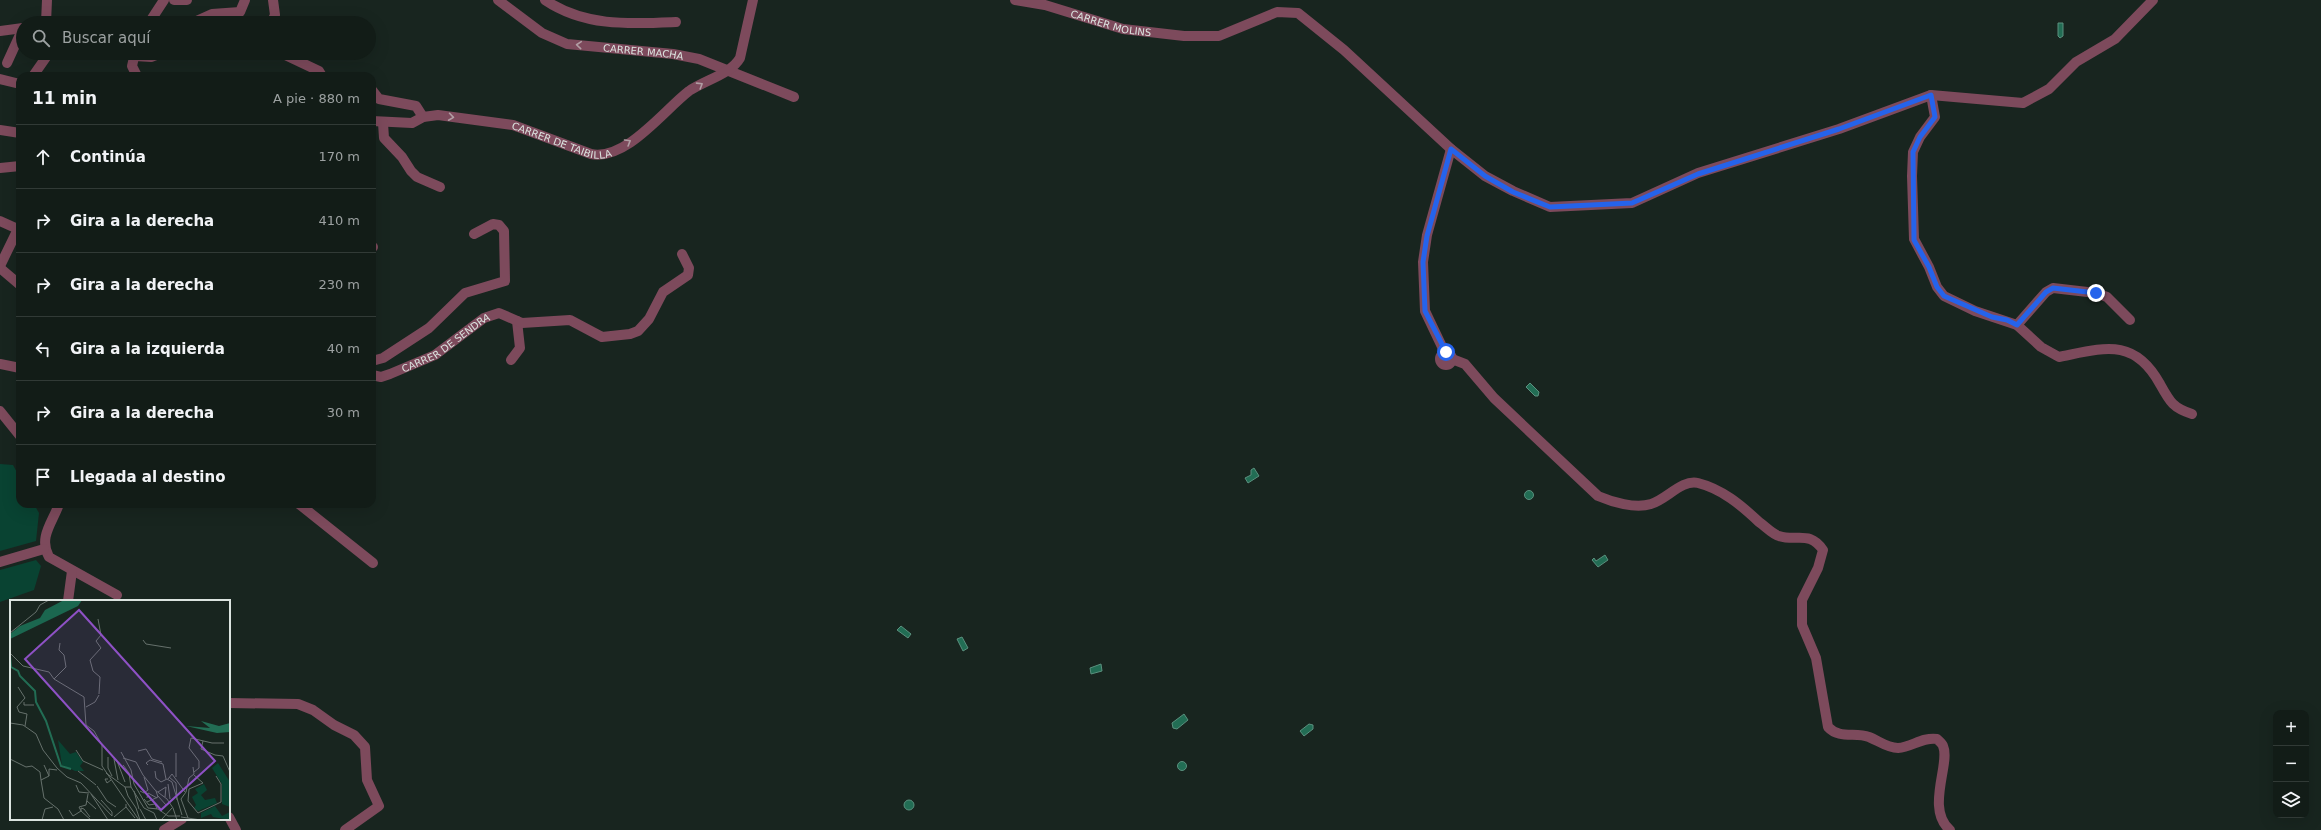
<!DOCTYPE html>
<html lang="es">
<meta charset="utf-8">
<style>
body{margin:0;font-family:"DejaVu Sans",sans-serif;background:#1b2520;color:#f1f3f6}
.controls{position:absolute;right:12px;bottom:12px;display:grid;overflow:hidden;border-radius:8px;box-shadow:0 4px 16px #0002}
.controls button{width:36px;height:36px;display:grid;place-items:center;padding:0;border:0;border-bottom:1px solid #313a36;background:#121c17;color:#f1f3f6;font:20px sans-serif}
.stop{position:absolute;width:12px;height:12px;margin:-9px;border:3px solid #2563eb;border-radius:50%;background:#fff}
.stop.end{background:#2563eb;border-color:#fff;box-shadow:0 1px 4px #0008}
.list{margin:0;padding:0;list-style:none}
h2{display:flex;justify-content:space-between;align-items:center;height:52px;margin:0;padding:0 16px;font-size:17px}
h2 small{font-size:13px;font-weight:400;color:#9ca1a1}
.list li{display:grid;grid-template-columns:26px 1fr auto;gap:12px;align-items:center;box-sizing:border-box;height:64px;padding:0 16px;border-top:1px solid #313a36}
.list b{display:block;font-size:15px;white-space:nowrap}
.list em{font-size:13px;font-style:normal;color:#9ca1a1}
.icon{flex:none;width:22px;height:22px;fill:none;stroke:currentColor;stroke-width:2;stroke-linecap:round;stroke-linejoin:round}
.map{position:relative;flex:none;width:2321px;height:830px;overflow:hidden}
.search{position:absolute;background:#121c17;box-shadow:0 4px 16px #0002;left:16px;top:16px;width:360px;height:44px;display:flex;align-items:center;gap:10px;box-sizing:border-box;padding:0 14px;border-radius:22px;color:#9ca1a1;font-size:15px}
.panel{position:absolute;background:#121c17;box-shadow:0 4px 16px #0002;left:16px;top:72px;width:360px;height:436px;border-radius:12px}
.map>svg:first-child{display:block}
.green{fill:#094332}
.water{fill:#226d54;stroke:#5a907e}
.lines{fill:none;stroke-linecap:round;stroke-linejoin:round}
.minor{stroke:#7d4a5c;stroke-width:10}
.oneway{stroke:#b19ea4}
.route{stroke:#2563eb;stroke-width:5}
.labels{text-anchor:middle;stroke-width:4;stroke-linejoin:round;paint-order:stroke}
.street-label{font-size:10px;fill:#dbe3df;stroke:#070c0a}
.inset-river{fill:none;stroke:#226d54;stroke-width:2}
.inset-road{fill:none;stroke:#66716c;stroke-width:1}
.view{fill:#8e51c5;fill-opacity:0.15;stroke:#8e51c5;stroke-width:2}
.inset-edge{fill:none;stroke:#dbe3df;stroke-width:2}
</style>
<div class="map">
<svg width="2321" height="830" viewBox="0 0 2321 830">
<rect width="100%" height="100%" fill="#18251f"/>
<path class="green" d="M0,464l13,1 7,13v26h14l5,9 -3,28 -36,10z
M36,560l5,6 -7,24 -34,12v-32z"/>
<path class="water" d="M2058,23h5v13l-3,2 -2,-2z
M1530,383l9,9 -1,4h-3l-9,-9z
M1254,468l5,8 -11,7 -3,-5 6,-3v-5z
M1524.5 495a4.5 4.5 0 1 1 9 0a4.5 4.5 0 1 1-9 0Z
M1605,555l3,5 -10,7 -6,-7 2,-2 2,3z
M901,626l10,8 -3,4 -11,-8z
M962,637l6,11 -5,3 -6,-12z
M1101,664l1,7 -11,3 -1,-6z
M1184,714l4,6 -11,9 -4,-1 -1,-5z
M1309,724l4,1v4l-9,7 -4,-5z
M1177.5 766a4.5 4.5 0 1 1 9 0a4.5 4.5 0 1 1-9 0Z
M904 805a5 5 0 1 1 10 0a5 5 0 1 1-10 0Z"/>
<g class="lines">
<g class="minor">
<path d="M174,0h13"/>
<path id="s1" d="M498,0l44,33 25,11 106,10 26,5 95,38"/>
<path d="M545,0c40,27 85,24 131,22"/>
<path id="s2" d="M1015,0l30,5 78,24 61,7h35l58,-24 21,1 46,37 107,99 34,27 28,15 37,16 82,-4 66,-30 141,-44 92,-34 92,8 26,-14 27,-27 39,-23 38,-39"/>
<path d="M46,23l1,-23"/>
<path d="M149,23l15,-23"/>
<path d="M192,23l20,-9 28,-2 5,-12"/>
<path d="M271,23l4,-8 -2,-15"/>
<path d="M0,31l23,-3"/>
<path d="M135,53l-3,13 5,10"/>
<path d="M281,53l38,18 3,5"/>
<path d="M135,56l16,1 10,-4"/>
<path d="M7,63l16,-35"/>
<path d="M33,76l16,-23"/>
<path d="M0,79l20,5"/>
<path d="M372,90l7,9 37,7 7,11"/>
<path d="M1931,95l4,22 -15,20 -7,15 -1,24 2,63 15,28 8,20 7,9 31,15 42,14 24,22 18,10c45,-9 75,-20 101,27 10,18 13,24 32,30"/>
<path id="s3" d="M372,121l40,2 11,-6 15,-2 75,10 78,29c35,7 73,-44 98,-63 16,-11 42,-17 51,-33l13,-58"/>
<path d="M383,123l1,15 18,19 9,14 6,6 23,10"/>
<path d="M0,130l20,3"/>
<path d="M0,168l20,-2"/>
<path d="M0,221l20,9"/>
<path d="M372,247h1"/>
<path d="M0,266l18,-37"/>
<path d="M0,268l20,17"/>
<path d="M2017,325l29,-33 7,-4 43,5 11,4 23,23"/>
<circle cx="1446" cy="359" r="6"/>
<path d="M1445,353l-20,-42 -2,-49 4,-27 24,-86"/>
<path d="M1452,359l13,5 29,34 104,98c14,6 37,13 53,8 15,-4 31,-25 47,-21 24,6 43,22 61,39 6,4 13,12 20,14 18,6 30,-6 44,14l-5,18 -16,32v25l14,33 12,69c11,12 27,5 41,10 10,4 18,11 29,11 14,-1 24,-11 39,-9 2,2 5,4 6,7 8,17 -18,63 7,84"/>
<path d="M511,360l9,-12 -3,-27"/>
<path d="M372,361l11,-3 46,-30 36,-35 40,-12 -1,-50 -5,-6 -6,-1 -19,10"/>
<path d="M0,364l20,4"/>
<path id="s4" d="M372,375l9,2 9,-3 45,-19 49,-37 15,-5 23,10 48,-3 32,17 28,-3 8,-3 11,-12 14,-27 25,-17 1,-7 -7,-14"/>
<path d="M0,411l20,25"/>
<path d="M59,504c-6,18 -21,33 -10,53l68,38"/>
<path d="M299,504l74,59"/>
<path d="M0,562l44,-13"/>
<path d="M68,601l4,-30"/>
<path d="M229,703l69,1 15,6 21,15 20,10 11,12 2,33 12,26 -34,24"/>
<path d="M229,817l7,13"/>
<path d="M164,830l18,-11"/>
</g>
</g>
<defs><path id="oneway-chevron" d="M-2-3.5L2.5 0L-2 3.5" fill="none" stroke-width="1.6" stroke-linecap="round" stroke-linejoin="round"/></defs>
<g class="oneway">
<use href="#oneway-chevron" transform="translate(579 45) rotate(-175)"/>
<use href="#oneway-chevron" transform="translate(700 85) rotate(-32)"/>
<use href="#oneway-chevron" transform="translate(451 117) rotate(8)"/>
<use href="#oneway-chevron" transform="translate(628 142) rotate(-31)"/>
</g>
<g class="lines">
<path class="route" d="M1446,352l-21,-41 -2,-49 4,-26 24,-87 34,27 28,16 37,15 82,-4 66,-29 141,-45 92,-34 4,22 -15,20 -7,15 1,88 15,27 8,20 7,9 48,21 15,3 10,5 29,-33 7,-4 43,5"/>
</g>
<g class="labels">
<g class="street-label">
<text dy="4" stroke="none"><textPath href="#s2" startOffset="99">CARRER MOLINS</textPath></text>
<text dy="4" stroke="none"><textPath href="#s1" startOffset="159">CARRER MACHA</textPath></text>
<text dy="4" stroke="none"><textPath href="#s3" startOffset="195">CARRER DE TAIBILLA</textPath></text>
<text dy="4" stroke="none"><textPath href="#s4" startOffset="83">CARRER DE SENDRA</textPath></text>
</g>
</g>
<g transform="translate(10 600)">
<rect width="220" height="220" fill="#18251f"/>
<path d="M48,140l12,14 6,-2 7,10 -3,4 4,5h-9l-13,-6zM208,163l12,19v25l-8,-3v-20l-10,-16zM194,184l3,6 -6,5 4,5 10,-2 2,5 -19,8 -4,-3 2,-3 -4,-8 6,-4 -3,-4zM205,206l7,10 8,-4v8l-17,-3 -2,-3 -10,4v-5z" fill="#094332"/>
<path d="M54,0h18l-4,6 -68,33v-5l10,-8 20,-8 5,-8z" fill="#1b674f"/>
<path d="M191,121l18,5 11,-3v9l-13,1 -31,-7 24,2z" fill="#226d54"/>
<path class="inset-river" d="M0,56l1,11 7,4 2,5 15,15 1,11 10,19 15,45 10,3"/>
<path class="inset-road" d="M88,19l3,16 -5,6 5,7 -11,12 3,11 7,6 -1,17M0,33l26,-21 4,-7 9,-5M133,40l3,4 25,4M0,53l13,13 26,6 5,7 30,18 2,28 8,6 8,14v21l37,54M44,79l12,-12 -2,-12 -5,-5 1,-7M8,87l7,11 -8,9 2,5 8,2 -2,12M14,102v3h10M76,107l9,-5 4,-7M0,123l13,2 13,9 7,16 14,18 10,9 14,6 31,33M193,141l-2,8 14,6 8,1 7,16M66,150l7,11 20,9M128,151l8,-2 6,10 10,3M111,152l10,18 3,14 14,24 10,1 10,7h12M166,153v24M98,157v11l4,8M113,158l13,4 7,13 12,15 12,9 6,9M0,159l16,8 6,-1 8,6 1,8 8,-4v-7l8,1M104,159l4,21M107,161l8,21M34,165l5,11M113,165l6,8 2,14 13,21 10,5 3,7M138,165l-2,-2 4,-3 13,4 3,15M68,171l18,14M145,171l1,7 5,4 6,-3 5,3 10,33M184,172l5,-4v-7l-10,-13 2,-10 21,5h12M96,173l19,14h6M184,175l9,8 -14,6 -1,12 10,12M159,177l7,6 1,17M98,179h-3l2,4 4,-3M158,179l4,-5 13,18M31,180l3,18 14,11 6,11M158,184l2,15M66,185l3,7 10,1M87,186l10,15 9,6M115,187l3,9 8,12M124,191l5,18M130,191l4,2 4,-3 -4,-13M148,192l8,-5 -1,10M81,194l17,26M148,196l8,9M137,198l1,-5 9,5M134,199l5,6 6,-1 2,5M91,200l11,12v4M77,201l9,8M137,202l11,-5 -2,-6M116,207l9,11M126,208l4,12M163,208l4,12M130,209l6,11M59,210l4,6 8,-5 10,9M71,211l-2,-4 7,-2 2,-11M71,211v-3l3,1 6,8M188,213l23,-11v-18l-5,-8M104,217l12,-10v-3M171,217l20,3M178,218l-7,-19 5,-7 3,-14 5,-4 -1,-7M152,219l10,-11M32,220l3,-11 8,-2"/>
<path class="view" d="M69,10l136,151 -54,49 -136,-151z"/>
<rect width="220" height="220" class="inset-edge"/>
</g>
</svg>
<div class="controls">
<button>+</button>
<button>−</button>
<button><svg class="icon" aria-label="layers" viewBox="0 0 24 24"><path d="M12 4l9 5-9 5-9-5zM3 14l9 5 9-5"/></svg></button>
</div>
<div class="stop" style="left:1446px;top:352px"></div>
<div class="stop end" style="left:2096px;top:293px"></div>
<div class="search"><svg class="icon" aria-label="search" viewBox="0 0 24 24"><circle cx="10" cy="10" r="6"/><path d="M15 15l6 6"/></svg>Buscar aquí</div>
<section class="panel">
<h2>11 min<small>A pie · 880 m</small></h2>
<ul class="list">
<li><svg class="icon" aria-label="ahead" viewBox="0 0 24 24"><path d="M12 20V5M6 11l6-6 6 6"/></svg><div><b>Continúa</b></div><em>170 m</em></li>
<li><svg class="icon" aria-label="right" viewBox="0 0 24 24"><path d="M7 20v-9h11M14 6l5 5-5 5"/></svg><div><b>Gira a la derecha</b></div><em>410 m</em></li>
<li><svg class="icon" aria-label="right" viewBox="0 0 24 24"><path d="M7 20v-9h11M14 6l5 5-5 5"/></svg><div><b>Gira a la derecha</b></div><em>230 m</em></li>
<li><svg class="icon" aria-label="left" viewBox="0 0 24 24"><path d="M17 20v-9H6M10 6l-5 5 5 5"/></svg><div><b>Gira a la izquierda</b></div><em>40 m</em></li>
<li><svg class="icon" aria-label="right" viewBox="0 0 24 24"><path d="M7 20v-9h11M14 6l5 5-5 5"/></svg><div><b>Gira a la derecha</b></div><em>30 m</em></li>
<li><svg class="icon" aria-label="arrive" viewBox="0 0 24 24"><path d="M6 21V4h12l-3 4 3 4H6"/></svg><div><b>Llegada al destino</b></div></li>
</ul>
</section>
</div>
